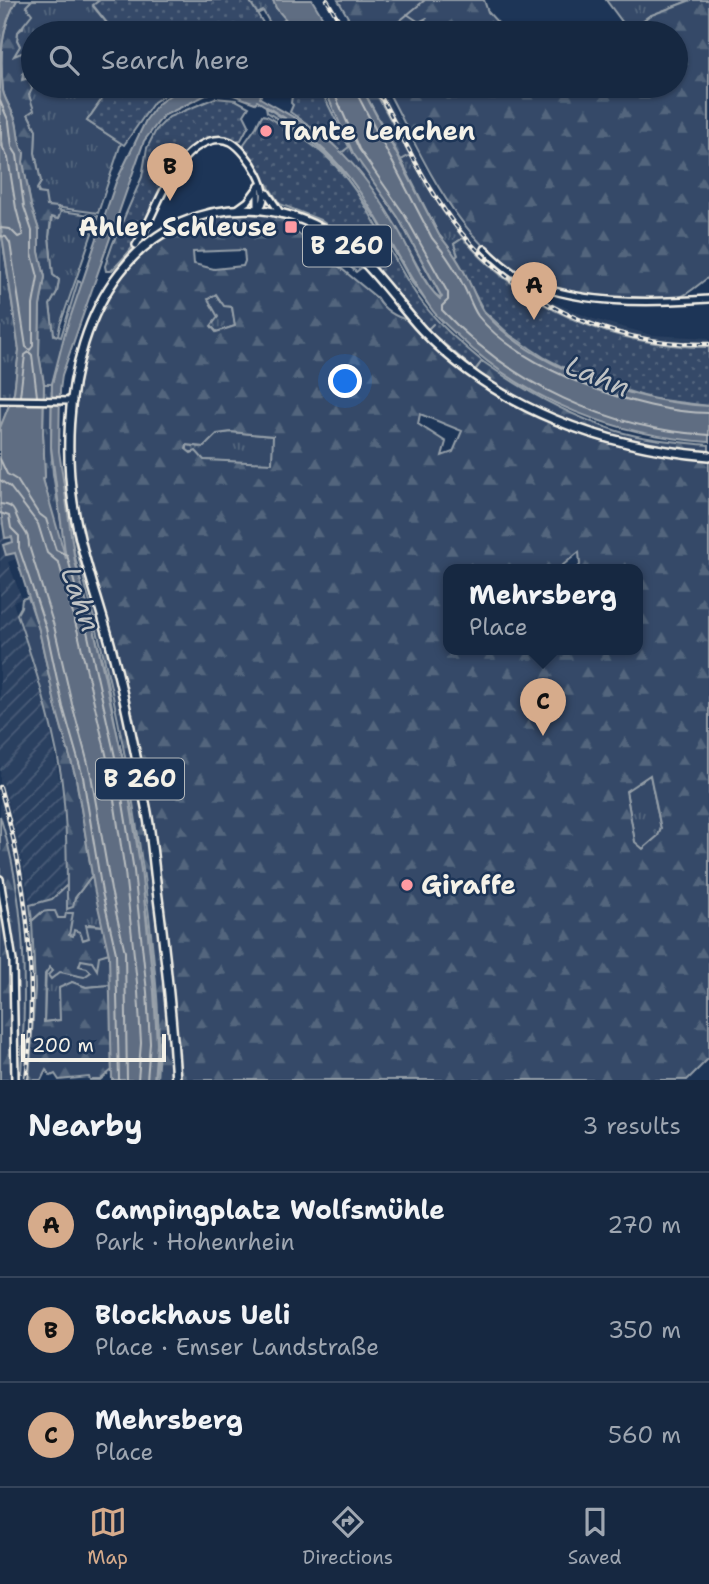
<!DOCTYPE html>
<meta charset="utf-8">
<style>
body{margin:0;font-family:"Shantell Sans",sans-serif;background:#1f3048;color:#f1f3f6}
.scale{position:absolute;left:21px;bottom:18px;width:145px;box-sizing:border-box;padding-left:7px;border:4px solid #f4f1e8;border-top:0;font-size:19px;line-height:24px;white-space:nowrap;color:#f4f1e8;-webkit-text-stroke:5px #1d3557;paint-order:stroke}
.you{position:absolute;left:346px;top:382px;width:24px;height:24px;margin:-18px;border:5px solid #fff;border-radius:50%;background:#1a73e8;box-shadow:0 0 0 10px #1a73e833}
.badge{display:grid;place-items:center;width:46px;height:46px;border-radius:50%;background:#d6ab8b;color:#111;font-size:23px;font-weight:700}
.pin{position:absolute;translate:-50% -58px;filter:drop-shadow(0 2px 4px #0008)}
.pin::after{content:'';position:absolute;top:37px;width:24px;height:21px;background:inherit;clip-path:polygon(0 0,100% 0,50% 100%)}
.popup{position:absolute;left:443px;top:564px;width:200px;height:91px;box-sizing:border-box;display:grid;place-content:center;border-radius:14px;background:#162841;filter:drop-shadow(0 2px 5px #0005);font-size:23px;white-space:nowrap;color:#9ea6b1}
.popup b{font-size:26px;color:#f1f3f6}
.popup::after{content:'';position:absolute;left:50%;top:100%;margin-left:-14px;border:14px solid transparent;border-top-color:#162841}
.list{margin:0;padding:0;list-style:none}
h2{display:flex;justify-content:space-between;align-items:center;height:91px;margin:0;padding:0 28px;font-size:30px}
h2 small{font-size:23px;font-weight:400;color:#9ea6b1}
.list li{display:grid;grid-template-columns:46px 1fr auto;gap:21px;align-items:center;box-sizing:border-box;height:105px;padding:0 28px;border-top:2px solid #35445a}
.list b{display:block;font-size:26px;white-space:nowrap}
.list p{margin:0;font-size:23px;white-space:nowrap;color:#9ea6b1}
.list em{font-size:23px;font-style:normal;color:#9ea6b1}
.icon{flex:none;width:38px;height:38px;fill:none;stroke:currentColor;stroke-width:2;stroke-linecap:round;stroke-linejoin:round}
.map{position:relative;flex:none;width:709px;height:1080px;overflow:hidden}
.search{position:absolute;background:#162841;box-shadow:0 2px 5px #0004;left:21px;right:21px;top:21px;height:77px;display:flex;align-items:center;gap:18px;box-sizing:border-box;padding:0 24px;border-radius:38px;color:#9ea6b1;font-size:26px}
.sheet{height:406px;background:#162841}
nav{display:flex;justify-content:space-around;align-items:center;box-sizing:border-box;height:98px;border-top:2px solid #35445a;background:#162841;font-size:19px;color:#9ea6b1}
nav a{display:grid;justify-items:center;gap:4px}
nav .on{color:#d6ab8b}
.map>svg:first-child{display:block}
.built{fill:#2a4060}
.industrial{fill:url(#industrial-furrows)}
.grass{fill:url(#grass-tufts);stroke:#949ea8;stroke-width:2}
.forest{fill:url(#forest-firs);stroke:#949ea8;stroke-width:2;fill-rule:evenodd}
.park{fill:url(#park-dots);stroke:#949ea8;stroke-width:2}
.water{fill:#5e6d82;stroke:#9aa2ab;stroke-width:2}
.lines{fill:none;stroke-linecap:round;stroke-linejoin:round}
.shore{stroke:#b8bcbf;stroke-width:2}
.stream{stroke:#9aa2ab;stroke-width:2}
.minor-casing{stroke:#f4f1e8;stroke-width:10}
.major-casing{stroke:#f4f1e8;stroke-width:12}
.minor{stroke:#1d3557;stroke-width:5}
.major{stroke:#1d3557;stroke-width:7}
.rail-casing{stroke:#f4f1e8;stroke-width:4.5}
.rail{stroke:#1d3557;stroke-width:2;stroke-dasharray:5;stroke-linecap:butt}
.poi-dot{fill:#ff9aa2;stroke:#1d3557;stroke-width:2.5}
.labels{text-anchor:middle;stroke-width:5;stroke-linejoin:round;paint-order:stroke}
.shield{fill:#1d3557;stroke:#b4b9bc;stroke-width:2}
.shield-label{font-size:24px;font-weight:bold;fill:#f4f1e8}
.poi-label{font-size:26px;font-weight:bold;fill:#f4f1e8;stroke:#1d3557;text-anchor:start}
.water-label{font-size:28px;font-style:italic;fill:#c0c3c4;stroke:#1d3557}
</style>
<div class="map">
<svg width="709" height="1080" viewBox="0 0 709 1080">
<defs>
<pattern id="industrial-furrows" width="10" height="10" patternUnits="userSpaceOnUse" patternTransform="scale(1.75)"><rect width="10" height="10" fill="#2a4060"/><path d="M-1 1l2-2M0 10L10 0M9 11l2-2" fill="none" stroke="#4a5c77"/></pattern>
<pattern id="grass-tufts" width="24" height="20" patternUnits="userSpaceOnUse" patternTransform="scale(1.75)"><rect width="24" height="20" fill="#354a67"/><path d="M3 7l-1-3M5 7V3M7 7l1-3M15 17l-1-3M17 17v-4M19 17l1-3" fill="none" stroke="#53657d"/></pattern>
<pattern id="forest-firs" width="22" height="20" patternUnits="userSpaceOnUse" patternTransform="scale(1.75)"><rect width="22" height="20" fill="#354a67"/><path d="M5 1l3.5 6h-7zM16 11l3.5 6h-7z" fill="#53657d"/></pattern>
<pattern id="park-dots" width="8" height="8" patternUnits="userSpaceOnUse" patternTransform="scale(1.75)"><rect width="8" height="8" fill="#354a67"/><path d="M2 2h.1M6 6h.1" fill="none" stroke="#53657d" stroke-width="1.8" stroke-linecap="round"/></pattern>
</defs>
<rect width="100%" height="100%" fill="#1d3557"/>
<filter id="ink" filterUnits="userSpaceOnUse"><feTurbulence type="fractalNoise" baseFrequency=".0143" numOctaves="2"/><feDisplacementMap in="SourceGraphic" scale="14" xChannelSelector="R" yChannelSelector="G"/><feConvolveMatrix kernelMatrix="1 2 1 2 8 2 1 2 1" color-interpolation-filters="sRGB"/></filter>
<g filter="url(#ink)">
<path class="built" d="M372,86h9l59,109 14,20 28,33 36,32 37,23 35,15 61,17 58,3v9l-44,-2 -60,-14 -54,-22 -41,-26 -36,-32 -32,-41z
M0,771l19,71 13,79 3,67 -6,92h-9l4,-52v-66l-5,-54 -19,-92z"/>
<path class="industrial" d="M0,505l5,33 8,-1v6l-10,2 3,9 9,-1 1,6 -8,3 14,37 -9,3 34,109 16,88 5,85 -16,15 -22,6 -11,-63 -19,-71z"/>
<path class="grass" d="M32,0h68l-7,6 22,27h-82l-6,18 -14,6 7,-11 -3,-6 1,-8 5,-4 3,-22z
M249,0h24l3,8 11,10 -14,10 -10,-17 -6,3z
M606,0h85l-41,16 -21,15z
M33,62v24h78l-24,35 34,22 -23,70 -51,-7 -10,-17 4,-7 -6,-29 1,-23 -8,-16 -5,-41z
M266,107l47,32 37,39 35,51 25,48 20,30 -18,-24 -35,-63 -41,-56 -25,-23 -44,-29z
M350,146l48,71 44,81c-11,-3 -19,-23 -25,-33 -22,-41 -45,-77 -76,-112z
M410,155l32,55 21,28 -9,6 4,12 -3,2 -16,-23 -38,-75z
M61,211l37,5 -38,109 -2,11 -4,-1 -4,-30 7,-13 2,-12 -6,-5 -4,-38 3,-20 6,2z
M0,222l19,128 -5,43 -14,35z
M216,294l4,8 12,5 3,19 -18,6 -6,-6 -3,-28z
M44,384h8l-1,63 2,27 14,85 -4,-3 -20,-77 2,-2 -2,-44z
M231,432l43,4 -2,28 -68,-4 -10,-8h-7v-7l13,2 17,-13z
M70,533l10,46 25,92 30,154 18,137 6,82 -4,36 2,-36 -3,-52 -13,-122 -17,-105 -30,-136 -19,-67z
M650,774l11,55 -3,7 -15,13 -8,-6 -9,-53z
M92,875l11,51 -14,-2v14l-7,2 -13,-5 -3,-17h-8l-16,-6 -10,9 -2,-16 22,-6 15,-14v24z
M109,953l2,32 -25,2 -14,-5 -12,38 -16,2 2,-52 4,-3 10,5 19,-6 2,-7z"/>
<path class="forest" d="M17,0h15l-6,6 6,8 -14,18 -1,8 3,6 -6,10 13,-5 6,-17v28l-10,11 -1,7 7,-2 3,11 -3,6 5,15 -6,4 8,16 -1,23 6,29 -4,7 1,4 7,1 2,12 11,1v3l3,1 -3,8 -7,-2 -2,20 4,38 6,5 -2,12 -7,13 4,30 7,2 17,-56 4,2 -30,101h-8l-5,-29 1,-49 5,-29 -6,-25v-22l-8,-24 -8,-44 1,-9c-7,-10 -5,-20 -8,-31 -3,-11 -11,-21 -13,-31 -3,-32 -3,-64 14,-91z
M338,0h146l4,12 19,21h-150z
M691,0h18v277c-9,6 -21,18 -31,21 -11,3 -61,-1 -75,-2 -17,-2 -36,-3 -53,-8 -88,-28 -125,-128 -165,-202h291v-53h-50l23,-17z
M361,86h11l38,69 -9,5z
M243,213l23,1 20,6 12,13 79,65c6,11 19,20 32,22 31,26 63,57 96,78 60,39 134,56 204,61v599l-22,22h-509l-25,-244 -74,-310c-19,-128 5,-301 164,-313zM244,250l1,11 -2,5 -29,3 -20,-5 -1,-12zM216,294l8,12 8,1 3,19 -19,6 -5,-6 7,-9 -10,-18zM420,414l42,17 -9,21 -11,4 4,-14 -28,-18zM231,432l42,4 -1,27 -68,-3 -8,-9 -5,2 -5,-4 1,-4 17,2 13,-13zM579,552l1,13 -4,5h62v80h-190v-80h109zM650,775l11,54 -3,7 -15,13 -8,-7 -9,-51z
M301,223l33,17 30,26 -8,6z
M482,361c41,29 88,55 135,70 29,9 62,11 92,14v8c-86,-6 -163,-34 -234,-82z
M66,494l5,6 46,180 28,139 23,171 6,90h-17c5,-54 -2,-110 -8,-164 -10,-82 -23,-165 -42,-246 -14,-59 -32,-116 -41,-176z
M28,597l11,33 17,78 20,70 16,97 -17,23 -2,9 -6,2c0,-44 0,-89 -6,-134 -9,-55 -26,-108 -44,-161l4,-7 1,-8z
M0,816c26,83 27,171 21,257h-8l-1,7h-12z
M48,911h7l3,7h7l1,-5h7l-4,22 4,1 1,-6 6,2 3,8 6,-2 -3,-13 17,1 6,27 -10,3 -2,14 -5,-8 -11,-2 -2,6 8,2 4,4 -7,5 -24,-5 -9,7 -3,-4 5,-5 -3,-3 -5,7 -1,48 16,-2 -1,-32 13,-6 14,5 25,-2 1,85 -12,10h-10l-1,-3 -30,3 -4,-6 -4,2 -5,-6 -5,10h-12l6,-92 -3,-67 10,-9z"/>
<path class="park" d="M100,0h149l19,31 -2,2h-151l-22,-28z
M111,86h68l-25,16 -30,43 -37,-24z
M293,86h26l30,61 -8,6 -16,-17 -35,-24 3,-7 -2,-2 1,-7 -3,-3z
M215,98l21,2 13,7 -5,8 5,10 -8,15c-11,3 -21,-7 -36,-1 -39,17 -48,70 -69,103 -7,11 -16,20 -25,29h-5l-1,-5 8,-23 29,-66 5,-29 9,-18 13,-13z
M262,115l5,1c23,14 46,27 65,46 38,39 56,92 86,135 18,25 41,45 64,64l-7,9 -47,-40 -35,-40 -21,-29 -20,-18 -32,-23 -40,-16 -36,-55v-5l12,-17z
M463,238c62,72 152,109 246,109v59l-56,-7 -73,-23 -35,-18 -35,-23 -26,-24 -29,-53 3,-3 -4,-11z"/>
<path class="water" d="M0,0h17c-17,27 -17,59 -14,91 2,10 10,20 13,31 3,11 1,21 8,31l-1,9 8,44 8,24v22l6,25 -5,29 -1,49 5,29 -1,49 2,44 -2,2 23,80 -15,-112 1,-63 13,-51 51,-151 30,-62 12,-16 12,-9 20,-9h61l10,9 -1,3c17,10 35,19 51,30 34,21 62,59 82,93 16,24 26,59 47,78l2,-2 -44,-80 -45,-64 -30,-67h38l78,149c11,12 25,34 31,49 5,10 8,21 15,29 49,56 151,89 224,93v36c-92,-6 -182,-40 -250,-105 -10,-10 -22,-19 -29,-30 -45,-65 -72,-148 -146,-185l1,-4 -28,-17 -2,2 -24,-9 -19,-2 -49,24 -19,25 -82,234 -2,15 -1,61 16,111 19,67 30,136 17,105 13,122 3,52 -3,36h-42l-3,-125 -14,-62 -19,-115 -20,-70 -17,-78 -24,-77 -9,2 -3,-10 10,-3 -1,-5 -7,1 -5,-33v-77l14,-35 5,-43 -19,-128z
M273,0h39l20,33h-35l-21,-25z"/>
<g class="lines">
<path class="shore" d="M331,86l28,63 45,65 44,79v7l-6,6v4c70,75 165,119 267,125
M355,86l1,6 76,146c13,15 24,32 32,49 5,10 8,20 14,29 43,54 163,97 231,97
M0,101l9,21 3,25 5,8 7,52 8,24v23l6,23 -5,28v41l-3,4 -4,-3 -16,-104 -4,-6 -6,-1
M0,124l3,24 5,10 8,50 7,27 -5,2 -8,-8 -10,-1
M20,396l5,-41 4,-3 3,3 5,41
M0,459l7,15 10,6 21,33 8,6 10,31 11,5 20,76 30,135 17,105 13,121 3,51 -3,37
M0,480l10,7 28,37 9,29 12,10 19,70 31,134 16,105 13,120 3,51 -3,37
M0,504c16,1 14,9 20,20 6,9 9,11 9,22l25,80 18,78 19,71 20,115 14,62 2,128
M0,513l9,3 2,12 8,8v12l27,80 17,79 20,70 19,115 14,61 3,127"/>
<path class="stream" d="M407,14l12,8 8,-4
M385,33l40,-33
M428,329l5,-5"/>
<defs>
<path id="minor" d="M267,193l14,21
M237,209l11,-8 11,-15
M258,209v-19
M136,245c21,-31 34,-92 74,-104 7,-2 15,-2 21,1 16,9 46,53 27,67
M485,249c10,10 21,20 33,27 51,30 134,27 191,23
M0,400l73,1
M0,879l13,82 2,119"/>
<path id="major" d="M176,1080c-4,-61 -10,-121 -18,-182 -4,-30 -6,-61 -12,-91 -10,-50 -19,-100 -32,-149 -13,-52 -33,-102 -41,-155 -15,-98 8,-234 108,-280 45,-20 96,-18 139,5 43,22 70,67 102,102 75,79 181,117 287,126"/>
</defs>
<use href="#minor" class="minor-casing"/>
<use href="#major" class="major-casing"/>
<use href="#minor" class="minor"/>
<use href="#major" class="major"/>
<defs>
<path id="rail" d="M327,0l19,33
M375,86c25,45 47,94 77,135 61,80 157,125 257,123
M0,787c28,96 38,194 26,293"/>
</defs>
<use href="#rail" class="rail-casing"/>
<use href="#rail" class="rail"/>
</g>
</g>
<g class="poi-dot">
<circle cx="266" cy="131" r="7"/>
<rect x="284" y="220" width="14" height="14" rx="3.5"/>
<circle cx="407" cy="885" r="7"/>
</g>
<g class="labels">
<g class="shield">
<rect x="303" y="225.5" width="88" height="41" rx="5"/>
<rect x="96" y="758.5" width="88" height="41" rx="5"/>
</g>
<g class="shield-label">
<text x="347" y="254">B 260</text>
<text x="140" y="787">B 260</text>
</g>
<g class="poi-label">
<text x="280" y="140">Tante Lenchen</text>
<text x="277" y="236" text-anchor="end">Ahler Schleuse</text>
<text x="421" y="894">Giraffe</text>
</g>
<g class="water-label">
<text transform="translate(598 376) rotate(22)" y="10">Lahn</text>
<text transform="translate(81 599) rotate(70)" y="10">Lahn</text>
</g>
</g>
</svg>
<div class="scale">200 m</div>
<div class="you"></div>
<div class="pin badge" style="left:534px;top:320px">A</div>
<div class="pin badge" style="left:170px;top:201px">B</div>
<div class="pin badge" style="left:543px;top:736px">C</div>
<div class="popup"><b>Mehrsberg</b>Place</div>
<div class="search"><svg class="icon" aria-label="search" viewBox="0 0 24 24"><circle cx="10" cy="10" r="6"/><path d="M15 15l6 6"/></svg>Search here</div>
</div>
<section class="sheet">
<h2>Nearby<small>3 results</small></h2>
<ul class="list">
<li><span class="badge">A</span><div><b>Campingplatz Wolfsmühle</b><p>Park · Hohenrhein</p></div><em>270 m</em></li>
<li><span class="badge">B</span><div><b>Blockhaus Ueli</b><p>Place · Emser Landstraße</p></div><em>350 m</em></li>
<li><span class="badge">C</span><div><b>Mehrsberg</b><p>Place</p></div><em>560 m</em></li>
</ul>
</section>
<nav>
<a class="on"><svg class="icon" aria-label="map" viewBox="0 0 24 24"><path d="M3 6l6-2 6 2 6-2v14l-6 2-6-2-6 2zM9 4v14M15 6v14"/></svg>Map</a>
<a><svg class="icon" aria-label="directions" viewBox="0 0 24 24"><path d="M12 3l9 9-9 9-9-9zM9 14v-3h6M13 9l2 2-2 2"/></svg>Directions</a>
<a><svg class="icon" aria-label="saved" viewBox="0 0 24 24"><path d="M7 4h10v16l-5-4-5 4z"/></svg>Saved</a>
</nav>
